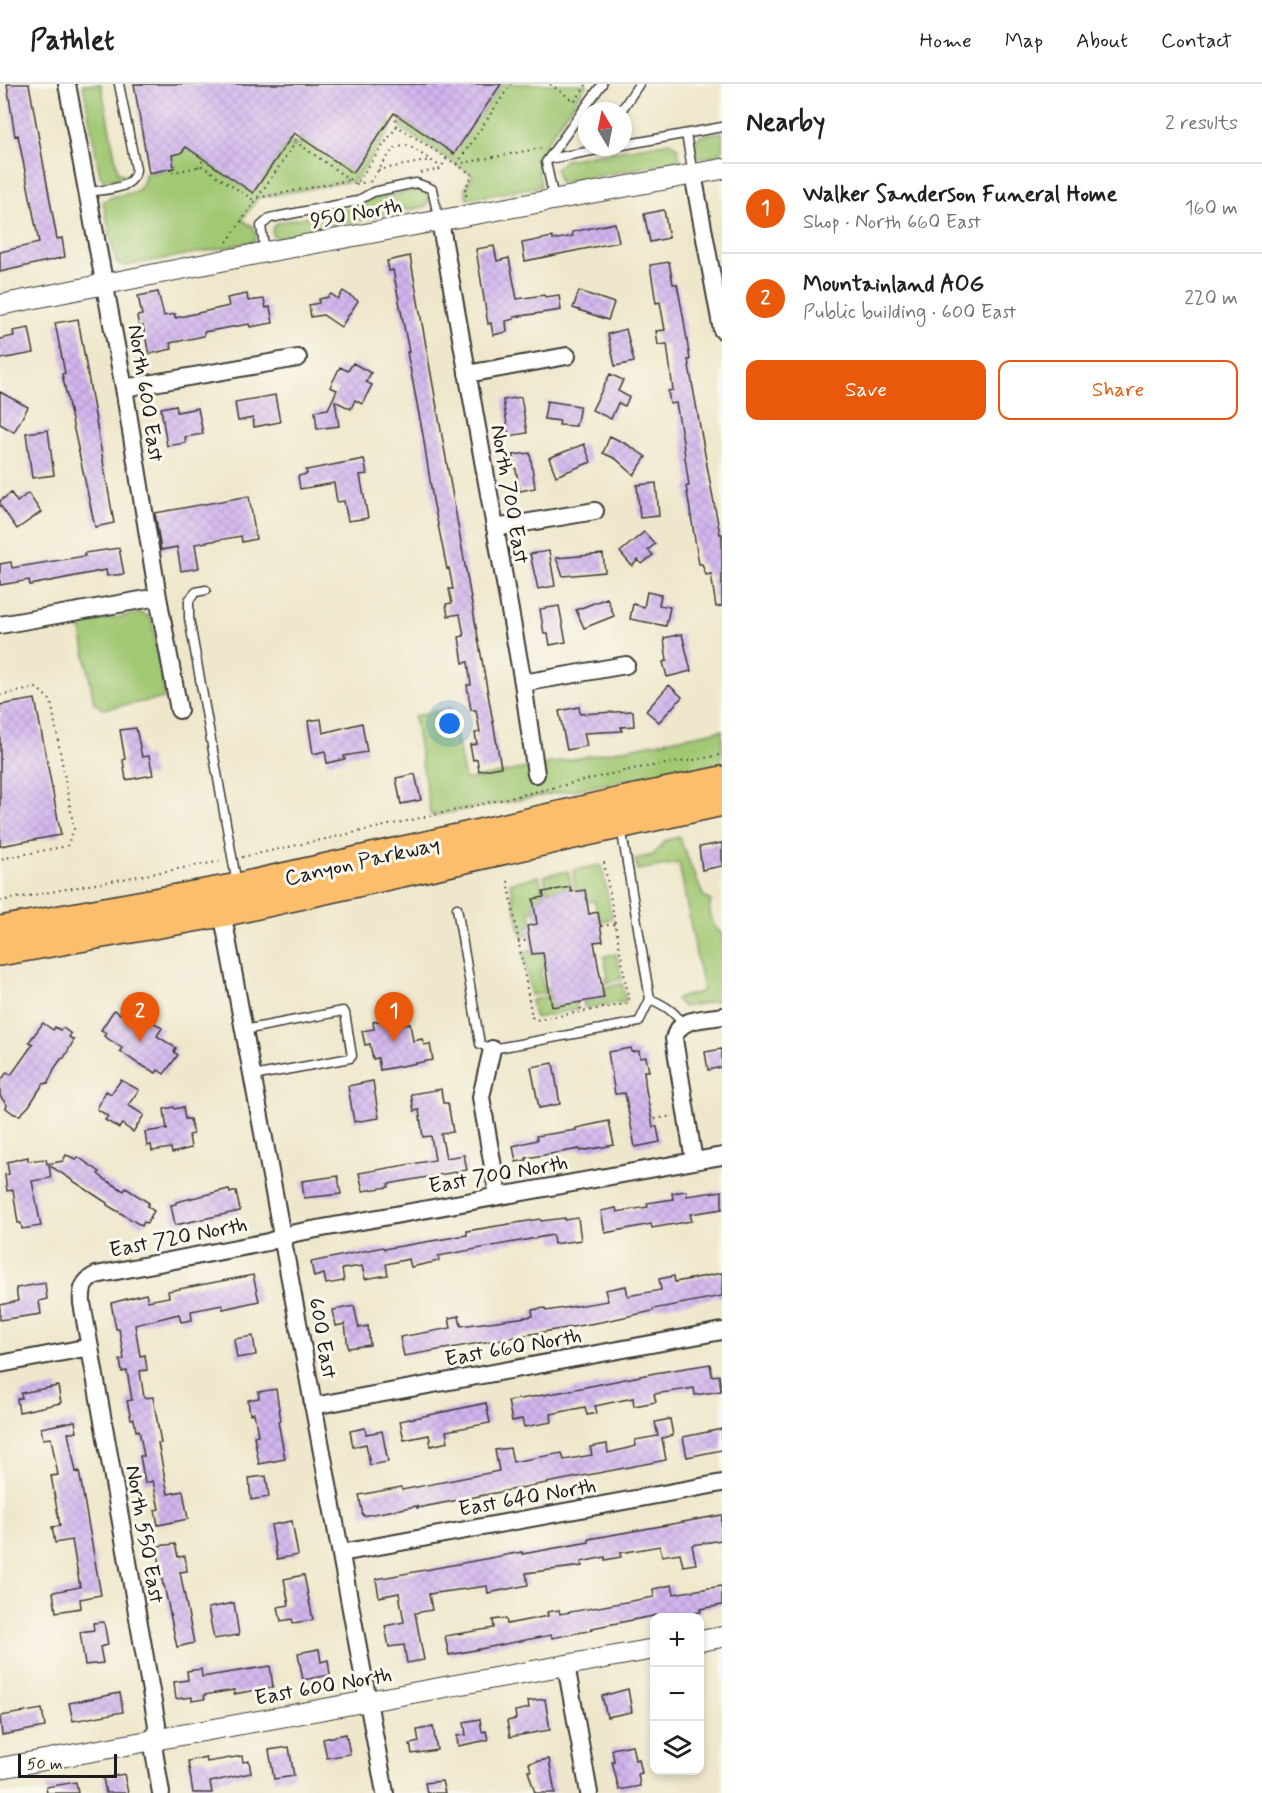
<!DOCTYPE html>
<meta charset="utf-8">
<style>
body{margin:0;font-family:Mynerve,sans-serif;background:#f6f6f6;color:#202124}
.controls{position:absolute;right:18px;bottom:18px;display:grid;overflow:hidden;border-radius:12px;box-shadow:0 3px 9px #0003}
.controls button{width:54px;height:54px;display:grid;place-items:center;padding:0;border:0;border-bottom:2px solid #e0e0e0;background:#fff;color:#202124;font:30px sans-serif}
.compass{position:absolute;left:578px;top:18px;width:54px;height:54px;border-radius:50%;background:#fff;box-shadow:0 3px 9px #0003;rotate:350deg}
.scale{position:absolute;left:18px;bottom:15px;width:99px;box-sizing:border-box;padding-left:6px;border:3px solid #1c1c1c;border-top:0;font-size:16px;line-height:21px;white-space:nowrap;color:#1c1c1c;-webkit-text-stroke:4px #fbf7ec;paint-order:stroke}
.you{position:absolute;left:450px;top:640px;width:21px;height:21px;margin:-15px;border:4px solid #fff;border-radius:50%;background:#1a73e8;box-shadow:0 0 0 9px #1a73e833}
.badge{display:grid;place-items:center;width:39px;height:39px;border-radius:50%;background:#ea580c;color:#fff;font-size:20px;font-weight:700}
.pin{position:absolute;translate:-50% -50px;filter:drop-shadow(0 2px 3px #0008)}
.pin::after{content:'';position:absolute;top:32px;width:21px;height:18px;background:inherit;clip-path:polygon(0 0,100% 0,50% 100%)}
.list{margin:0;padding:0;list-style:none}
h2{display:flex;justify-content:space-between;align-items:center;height:78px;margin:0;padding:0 24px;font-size:26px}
h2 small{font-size:20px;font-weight:400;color:#757577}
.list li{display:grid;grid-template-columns:39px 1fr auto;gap:18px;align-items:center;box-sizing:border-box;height:90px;padding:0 24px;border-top:2px solid #e0e0e0}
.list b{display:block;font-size:22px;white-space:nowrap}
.list p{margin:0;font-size:20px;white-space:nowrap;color:#757577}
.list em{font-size:20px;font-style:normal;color:#757577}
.actions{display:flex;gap:12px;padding:18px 24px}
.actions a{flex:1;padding:14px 0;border:2px solid #ea580c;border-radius:12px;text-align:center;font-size:21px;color:#ea580c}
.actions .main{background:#ea580c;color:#fff}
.icon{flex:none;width:33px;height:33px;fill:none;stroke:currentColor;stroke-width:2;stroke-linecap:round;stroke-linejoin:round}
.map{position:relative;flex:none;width:722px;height:1709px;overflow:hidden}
header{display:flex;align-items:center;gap:36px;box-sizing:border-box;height:84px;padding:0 30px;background:#fff;border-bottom:2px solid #e0e0e0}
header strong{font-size:28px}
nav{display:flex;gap:33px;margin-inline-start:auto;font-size:21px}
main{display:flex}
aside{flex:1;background:#fff}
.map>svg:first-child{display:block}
.green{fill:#a1c873;stroke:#5e7248;stroke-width:1.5}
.building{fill:url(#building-cross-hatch)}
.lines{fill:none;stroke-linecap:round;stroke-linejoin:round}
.service-casing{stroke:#3c3a36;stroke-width:11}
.minor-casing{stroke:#3c3a36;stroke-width:20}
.tertiary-casing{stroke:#3c3a36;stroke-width:22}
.trunk-casing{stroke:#3c3a36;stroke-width:30}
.path{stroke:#3c3a36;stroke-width:2;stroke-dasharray:1.5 4.5;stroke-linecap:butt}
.service{stroke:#fff;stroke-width:8}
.minor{stroke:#fff;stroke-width:16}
.tertiary{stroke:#fff;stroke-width:20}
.trunk{stroke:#fabe6d;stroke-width:27}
.labels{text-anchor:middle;stroke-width:6;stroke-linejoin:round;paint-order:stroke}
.street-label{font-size:22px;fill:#1c1c1c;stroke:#fbf7ec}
</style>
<header>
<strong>Pathlet</strong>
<nav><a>Home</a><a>Map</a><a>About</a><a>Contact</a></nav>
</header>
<main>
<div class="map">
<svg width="722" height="1709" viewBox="0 0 722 1709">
<defs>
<pattern id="building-cross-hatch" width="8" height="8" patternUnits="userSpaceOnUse" patternTransform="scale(1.5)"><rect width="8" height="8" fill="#d2b5ee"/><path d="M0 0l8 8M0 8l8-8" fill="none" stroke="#b49bcc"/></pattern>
</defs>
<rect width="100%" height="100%" fill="#fbf7ec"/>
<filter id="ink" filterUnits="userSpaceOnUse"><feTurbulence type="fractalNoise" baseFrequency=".0167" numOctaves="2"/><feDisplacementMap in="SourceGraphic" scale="12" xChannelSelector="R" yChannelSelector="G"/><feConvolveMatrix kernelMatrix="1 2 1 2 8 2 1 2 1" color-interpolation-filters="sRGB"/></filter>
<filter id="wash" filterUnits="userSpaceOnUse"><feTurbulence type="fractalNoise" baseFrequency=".008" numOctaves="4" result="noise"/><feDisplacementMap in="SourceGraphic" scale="24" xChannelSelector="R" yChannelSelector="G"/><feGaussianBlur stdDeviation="1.35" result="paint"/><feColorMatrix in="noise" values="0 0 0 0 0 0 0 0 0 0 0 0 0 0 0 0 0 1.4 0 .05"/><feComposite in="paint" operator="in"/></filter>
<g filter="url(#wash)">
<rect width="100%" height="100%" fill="#eee7cb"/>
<path class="green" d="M83,0h18l17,88 9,4 -23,5 -4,-6z
M501,0h86l-51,73 5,29 -74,13 -2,-11 8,-13 -71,-46 -3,-12 54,36z
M389,35l2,9 -35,52 -98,18 -16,22 12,7 2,9 -2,6 -129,24 -9,-4 -13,-60c14,-13 40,0 42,-28l29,-6 -2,-13 14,-8 67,45 37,-53 3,8 3,-5 5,2 -1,-7z
M722,48v22l-25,4 -3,-14 6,-8z
M670,58l8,6 2,13 -121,22 -3,-14 9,-9z
M420,106h4l5,8 -2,8 -129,27 -20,6 -5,-4 -1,-5 2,-5 6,-3 80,-15 11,-8z
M141,529l7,3 4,5 13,77 -62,11 -9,-6 -14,-79z
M451,624l14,72 257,-50v33l-291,53 -17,-100z
M679,753l24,58 8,6c-4,14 0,24 11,33v66l-39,7 -7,-8 27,-8 -24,-128 -41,7 -3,-11 18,-4 13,-15z
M600,781l2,2 10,51 -12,4 -6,-21 -7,1 -2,-12 -9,1 -3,-19 1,-2z
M568,787l4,16 -25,4 -3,-14 2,-2z
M539,792l5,21 -11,2 2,12 -5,1 2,13 -5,1 2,9 -8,1 -11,-53z
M531,865l1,5 11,-1 3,17 -6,1 4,18 5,-1 1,5 -19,2 -8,-42z
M616,870l6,25 -16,4v-5l2,-1 -4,-21z
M622,900l4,16 -1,2 -40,6 -2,-6 21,-4 -2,-10z
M550,912l2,11 24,-4 1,6 -41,9 -2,-2 -3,-16z"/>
<g id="blocks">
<path class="building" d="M7,0h22l28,155 5,-1 3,19 -65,15v-20l39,-9 -21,-108 -3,1z
M134,0h367l-47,70 -60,-41 -41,60 -59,-40 -41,60 -67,-46 -5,6 -9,2 2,13 -25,5z
M664,126l5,28 -19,4 -6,-28z
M615,139l4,19 -94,19 -3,-18 30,-6 1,3 20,-4 -1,-4z
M494,162l3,15 12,-3 8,41 27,-4 1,2 14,-2 2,15 -47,7v2l-8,2 1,11 -14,3 -2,-12 -3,1 -12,-75z
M410,172l91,511 -22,4 -2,-12 -4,1 -3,-15 7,-1 -2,-11 5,-1 -4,-22h-5l-4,-25h4l-3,-23 -5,1 -4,-26 5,-1 -4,-22 -12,2 -2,-12 6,-1 -3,-14h4l-4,-21 -2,1 -14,-69 -10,-65 -16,-83h2l-16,-82 -4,1 -2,-10z
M669,178l4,22h4l6,31 7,45h-2l22,122 10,52h2v72l-6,1 -5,-33 -5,1 -4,-11h-3l-13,-78h3l-7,-51 -6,-32 -6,1 -2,-13 5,-1 -6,-46 -9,1 -2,-14 9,-1 -5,-28 -4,1 -6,-38z
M343,207l15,10 -17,26 -18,-12 -12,2 -2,-12 10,-2v-4l9,-2 3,-3 7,5z
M579,207l35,12 -6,17 -35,-12z
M158,208l6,24 11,-2v4l41,-9 13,-3 -2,-8 20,-4 1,7 16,-2 2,9 4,-1 3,16 -23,4 -1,-3 -45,8v4l-34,7 2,6 -23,5 -6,-28 -4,1 -2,-11 5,-1 -4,-19z
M78,235l36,204 -19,4 -33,-153 3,-1 -10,-50z
M29,244l5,25 -34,6v-20l14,-3 -1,-5z
M626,245l8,33 -19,4 -7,-32z
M353,279l18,10 -5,9 6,3 -10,19 -7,-4 -4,9 -16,-8 4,25 -22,3 -2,-18 13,-2 9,-19 -7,-3 10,-20 8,4z
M610,290l13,6 -5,11 11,6 -4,9 -7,-3 -7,16 -19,-9z
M0,308l28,15 -14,25 -14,-8z
M275,311l5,27 -26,5 -1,-9 -15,3 -3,-19z
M521,313l6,36 -18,3 -6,-36z
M547,317l33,5 -4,20 -17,-1 1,-4 -16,-2z
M176,321l1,7 21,-4 5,26 -18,3 1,6 -19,3 -6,-38z
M48,346l6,45 -22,3 -6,-45z
M610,352l18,9 18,12 -12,18 -18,-16 -13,-6z
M584,360l7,18 -35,14 -7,-18z
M530,369l5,35 -15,3 -7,-36z
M364,375l3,15 -7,1 8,43 -20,3 -4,-20 -7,1 -3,-19 -34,6 -2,-13 9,-2 -1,-4z
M656,399l3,33 -19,2 -3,-33z
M11,409l6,9 11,-9 13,19 -24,17 -17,-24v-4z
M249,412l7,43 -14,3 -1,-6 -46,8 4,24 -18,3 -4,-24 -16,3 -6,-37z
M644,448l11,12 -7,6 5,5 -11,9 -4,-4 -6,6 -12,-14z
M119,464l5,26 -17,2 -1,-6 -76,15 -1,-5 -29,5v-21l11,-2 1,6 73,-12 -1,-3z
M549,467l6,35 -17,3 -8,-35z
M603,470l2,18 -42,4 -7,-18z
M647,508l14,3 -2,10 11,2 -4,19 -36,-7 3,-15 11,3z
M607,514l7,18 -30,12 -8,-18z
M559,522l7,36 -16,3 -2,-11h-4l-4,-25z
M682,550l9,37 -24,6 -4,-15 4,-1 -3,-23z
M669,601l13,12 -23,25 -13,-11z
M35,615l26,136 -61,11v-141z
M579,623l1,7 53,-3 1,15 -13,1 1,4 -38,2 3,13 -20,4 -8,-39z
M321,635l2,14 39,-10 5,29 -23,4 1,3 -18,4 -2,-12 -12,3 -5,-33z
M136,644l6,29 7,-1 4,19 -27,5 -3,-20 2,-1 -5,-29z
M415,690l6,26 -20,4 -5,-26z
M722,759v23l-20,4 -3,-23z
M570,803l1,5 14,-2 4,24 9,-2 5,29 -9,1 10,56 -52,9 -9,-54 -11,1 -5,-28 10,-2 -4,-25 11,-2 -1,-5z
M114,926l6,4 2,-3 18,12 4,-7 18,12 -5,8 19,12 -2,4 4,3 -14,19 -6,-4 -2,3 -19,-10 -17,-12 2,-3 -18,-12 2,-3 -5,-3z
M399,934l1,7 10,-2 3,18 9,-2 2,6 6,-1 3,16 -53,10 -2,-12 -5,1 -3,-15 -5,1 -3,-14 12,-2 -1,-7z
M43,939l10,7 2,-3 5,3 3,-2 8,6 -2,3 5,3 -10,18 -3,1 -7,10 -6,14 -5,1 -14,22 -9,9 -6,-1 -8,-6 1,-3 -7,-9v-14l7,-10 4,3 22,-31 -4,-2z
M631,964l1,4 7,-1 1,7 6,-1 3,14h-5l2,19 7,37h4l3,15 -25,5 -10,-54 -10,1 -7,-42z
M722,965v18l-14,3 -3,-18z
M553,979l7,41 -21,4 -8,-41z
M121,996l18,10 -11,15 16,10 -11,17 -11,-8 -3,4 -14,-8 3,-4 -11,-7 9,-18 5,3z
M373,997l6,37 -25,4 -6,-36z
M441,1005l2,14h5l5,29 -12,2 5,24 18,-3 3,15 -79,14 1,3 -26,4 -4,-18 76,-13 -4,-24 -8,1 -4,-27 -5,1 -3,-17z
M174,1023l1,2 8,-2 2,12h5l3,15 -4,1 2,13 -19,5 -1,-5 -19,3 -1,-6 -4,1 -2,-14 20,-3 2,1 -3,-21z
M609,1037l5,24 -34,6v-2l-54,9 1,2 -11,2 -3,-16 24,-6 -1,-4 40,-6v-2z
M66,1071l10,4 2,-2 22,15 -2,2 6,5 20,12 2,-3 23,15 -2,3 7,5 -7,12 -3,-1 -2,4 -35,-21v-2l-58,-38 2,13 -19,3 9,45 -19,3 -1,-6h-3l-5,-33 -6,1 -2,-16 4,-1 -2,-12 21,-5v4l18,-2 1,5 16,-3z
M338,1092l3,18 -37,4 -2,-17z
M229,1105l1,4 6,-2 4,20 -65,14 -4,-20 5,-1v-2z
M686,1107l1,5 35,-5v18l-32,5 2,7 -40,7 -1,-4 -46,9 -4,-22 15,-3 1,4 31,-5 -1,-4 26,-4 -1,-6z
M565,1134v2l13,-2 3,22 -27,4 -1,-9 -115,21 1,5 -28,6 -2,-8 -23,5 2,11 -23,4 -3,-13 -20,3 2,12 -18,3 -2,-10 -10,3 -3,-15 72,-15 1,2 83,-14v-4l73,-12 1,2z
M722,1189v23l-69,13v2l-52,11 -197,34 -4,-19 51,-9 -2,-10 10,-2 2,10 72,-10 -1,-6 13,-2 1,3 62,-10 -3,-11 21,-4 2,10 33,-6 -2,-11 15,-3 1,6z
M253,1191l6,26 -36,8 -1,-4 -31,6 1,9 -11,2 -2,-8 -44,11 5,31 5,-1 2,15 -7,1 4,27 9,-1 8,46h-3l10,51 15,-3 5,28 -30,6 -3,-15 4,-1 -6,-28 -8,2 -5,-27h4l-5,-26 -3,1 -2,-12h-3l-4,-18 5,-1 -5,-29 -5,1 -2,-12 4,-1 -5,-30h-3l-5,-26 35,-9 2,7 21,-4 -1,-6z
M45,1199l2,16 -8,2 2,13 -41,6v-15l18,-4 -2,-13z
M354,1222l5,22 9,-2 2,19 -22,3 -3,-24 -9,2 -3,-16z
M253,1252l3,19 -19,3 -3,-19z
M710,1280l2,12 7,-1 2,16 -26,4 -1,-7 -40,6 2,8 -22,4 -1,-8 -38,8 2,7 -10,2 -2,-8 -34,7 1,8 -28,5 -2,-8 -10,2 -4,-20 53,-9 94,-19z
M58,1302l3,17 -42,9 -2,-13 5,-1 -1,-5z
M276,1305l5,32h-3l7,38 -26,5 -5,-28 4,-1 -4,-22 -4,1 -2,-14 11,-2 -1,-6z
M486,1319l4,20 -44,8 2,11 -17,4 -2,-11 -25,5 -4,-19z
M670,1335l3,16 -11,3 4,22 -249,48v-2l-54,10 -4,-21 42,-8 1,3 97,-19 -4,-21 15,-2 3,14 49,-9 2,7 28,-5 -2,-8 17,-3 1,9 28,-7 -1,-6 23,-4 -3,-14z
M75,1337l2,11 -9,1 8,39 3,-1 22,124 -21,4 1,9 -25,4 -3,-20 27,-5 -8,-47 -17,3 -3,-16 8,-1 -9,-50 7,-1 -7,-37 -8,1 -2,-11z
M365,1344l1,6 16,-3 6,31 -18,3 -4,-21 -13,3 -3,-16z
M722,1345v21l-35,7 -4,-20z
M266,1392l3,21 -18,3 -2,-22z
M722,1431l-1,25 -29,5 4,19 -13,2 -3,-13 -18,3 -2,-10 -40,7 1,4 -16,3v-3l-24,5 1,4 -56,7 2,12 -40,8 -1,-7 -58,8 3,16 -17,3 9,47 -17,3 -3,-18 -15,2 -4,-21 19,-4 -5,-29 -20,4 -3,-18 146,-27v2l67,-12v-3z
M292,1437l6,34 -21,4 -6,-34z
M175,1460l3,13 7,-1 2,15 -7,1 14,71 -17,4 -13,-62h-1l-6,-39z
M304,1491l9,45 -20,3 -1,-4 -11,2 -3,-14 11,-2 -5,-26z
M672,1501l2,9 48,-8v19l-22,4 1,3 -36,5h-7v-2l-66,13 1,2 -41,8 -1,-3 -102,20 -4,-19 49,-8 -1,-8 13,-2 1,6 41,-8 -1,-4 12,-2 1,4 94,-17 -1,-8z
M234,1519l5,32 -25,4 -6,-31z
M104,1538l4,23 -8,2 3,16 -18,2 -5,-33 14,-2 -1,-7z
M319,1565l2,13 7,-2 2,15 -27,5 -5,-27z
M270,1582l3,21 -39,7v-4l-30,5 1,4 -13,2v-4l-16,2 -2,-17 14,-2 -1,-9 14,-2 1,8z
M628,1605l4,23 -25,5 -5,-21z
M120,1609l3,19 -50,9 -4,-18z
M545,1615l5,31 -40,7 -3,-16 9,-2 -1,-8 14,-3 -1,-7z
M42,1625l3,18 -43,8 -2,-19z
M480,1635l2,13 4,-1 2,9 -30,6 -1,-10 9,-1 -2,-13z
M433,1643l4,23 -25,4 -2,-10 9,-2 -2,-12z
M346,1650l4,20 -23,4 -4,-19z
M632,1661l3,15 4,-1 3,14 -4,1 2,12 -21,4 -7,-29h2l-2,-12z
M289,1663l5,29 -20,3 -5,-29z
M242,1672l1,6 6,-1 2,12 -41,9 2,11h-19l-5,-32 18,-4 1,5z
M549,1675l6,34h-20l-7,-22h3l-2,-8z
M124,1690l4,19h-22l-3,-15z
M442,1697l3,12h-18l-2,-10z
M76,1698l2,11h-31l-1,-6z"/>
</g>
</g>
<g filter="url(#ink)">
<use href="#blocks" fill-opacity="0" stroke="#3c3a36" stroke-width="1.5"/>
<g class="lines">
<defs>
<path id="service" d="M621,27l18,-27
M686,50l7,40
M623,61l99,-18
M549,75l64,-12
M88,108c16,-3 46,-1 48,-23l-17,-85
M554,115l-8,-37 56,-78
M265,168l-4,-26 9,-8 87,-17 16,-9 43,-9 16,6 7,32
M206,506l-10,2 -7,8v18l48,266
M457,824l23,136 12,5 147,-27 11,-23 -29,-172
M650,915c14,6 24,12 32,24
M244,946l99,-19 2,2 7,43 -2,2 -97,18"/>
<path id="minor" d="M67,0l57,304 34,209 21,113
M693,90l29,156
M440,137l83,462 13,91
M467,290l100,-18
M124,304l174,-30
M495,444l100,-17
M0,541l158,-28
M523,599l103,-18
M221,822l164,887
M492,965l-11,48 17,99
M694,1077l-20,-122c5,-22 28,-19 48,-23
M0,1280l90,-17
M313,1322l409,-75
M341,1469l381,-70
M566,1581l23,128
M161,1709l-7,-42 3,-26 -75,-422c-1,-13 1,-22 14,-28l172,-33 27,-9 427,-77"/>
<path id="tertiary" d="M0,221l266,-53 456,-83
M700,1557l22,-4
M0,1684l654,-119"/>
<path id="trunk" d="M0,846l238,-43 384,-86 100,-21
M0,868l222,-39 500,-111"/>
</defs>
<use href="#service" class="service-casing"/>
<use href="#minor" class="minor-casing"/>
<use href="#tertiary" class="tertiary-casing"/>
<use href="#trunk" class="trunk-casing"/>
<path class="path" d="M550,0l24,17
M575,17l12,-17
M394,29l3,13
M294,49l2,9
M457,80l54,-80
M457,80l85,-16
M198,83l6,-8
M170,85v4l32,-7 53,35
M378,86l53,-10
M421,89l19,-4 7,-11
M370,98l24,-34 14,-3 33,22
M356,100l12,-2
M258,114l91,-18
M227,158l69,-100 60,42 41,-58 76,49 -8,13 2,11
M0,611l37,-7 14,13 23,128 -7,17 -67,13
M242,773c126,-27 252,-55 377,-85 34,-8 70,-9 103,-18
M508,797l24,136 4,3 90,-16 3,-4 -25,-138
M0,817l222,-40
M601,842l14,-2
M518,858l12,-2
M580,918l1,10
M655,1035l18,-3"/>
<use href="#service" class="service"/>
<use href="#minor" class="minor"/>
<use href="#tertiary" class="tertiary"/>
<use href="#trunk" class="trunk"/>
</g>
</g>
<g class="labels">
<g class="street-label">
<text transform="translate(356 128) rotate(-10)" y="8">950 North</text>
<text transform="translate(147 309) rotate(81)" y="8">North 600 East</text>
<text transform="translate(511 410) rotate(80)" y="8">North 700 East</text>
<text transform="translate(362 776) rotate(-13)" y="8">Canyon Parkway</text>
<text transform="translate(498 1089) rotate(-10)" y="8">East 700 North</text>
<text transform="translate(178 1152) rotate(-11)" y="8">East 720 North</text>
<text transform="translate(324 1254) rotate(80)" y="8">600 East</text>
<text transform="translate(513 1262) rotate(-10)" y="8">East 660 North</text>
<text transform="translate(527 1412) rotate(-10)" y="8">East 640 North</text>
<text transform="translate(146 1450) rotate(80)" y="8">North 550 East</text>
<text transform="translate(323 1601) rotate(-10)" y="8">East 600 North</text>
</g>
</g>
</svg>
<div class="controls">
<button>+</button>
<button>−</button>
<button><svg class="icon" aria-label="layers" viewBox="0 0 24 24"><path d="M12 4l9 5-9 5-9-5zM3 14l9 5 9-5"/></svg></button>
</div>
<svg class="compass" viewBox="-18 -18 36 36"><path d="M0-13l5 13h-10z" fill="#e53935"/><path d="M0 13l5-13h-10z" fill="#757577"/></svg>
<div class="scale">50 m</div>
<div class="you"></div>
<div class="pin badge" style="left:394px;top:958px">1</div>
<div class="pin badge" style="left:140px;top:958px">2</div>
</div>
<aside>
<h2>Nearby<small>2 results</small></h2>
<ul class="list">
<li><span class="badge">1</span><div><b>Walker Sanderson Funeral Home</b><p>Shop · North 660 East</p></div><em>160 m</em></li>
<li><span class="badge">2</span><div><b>Mountainland AOG</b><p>Public building · 600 East</p></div><em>220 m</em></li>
</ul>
<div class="actions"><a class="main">Save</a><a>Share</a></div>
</aside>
</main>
